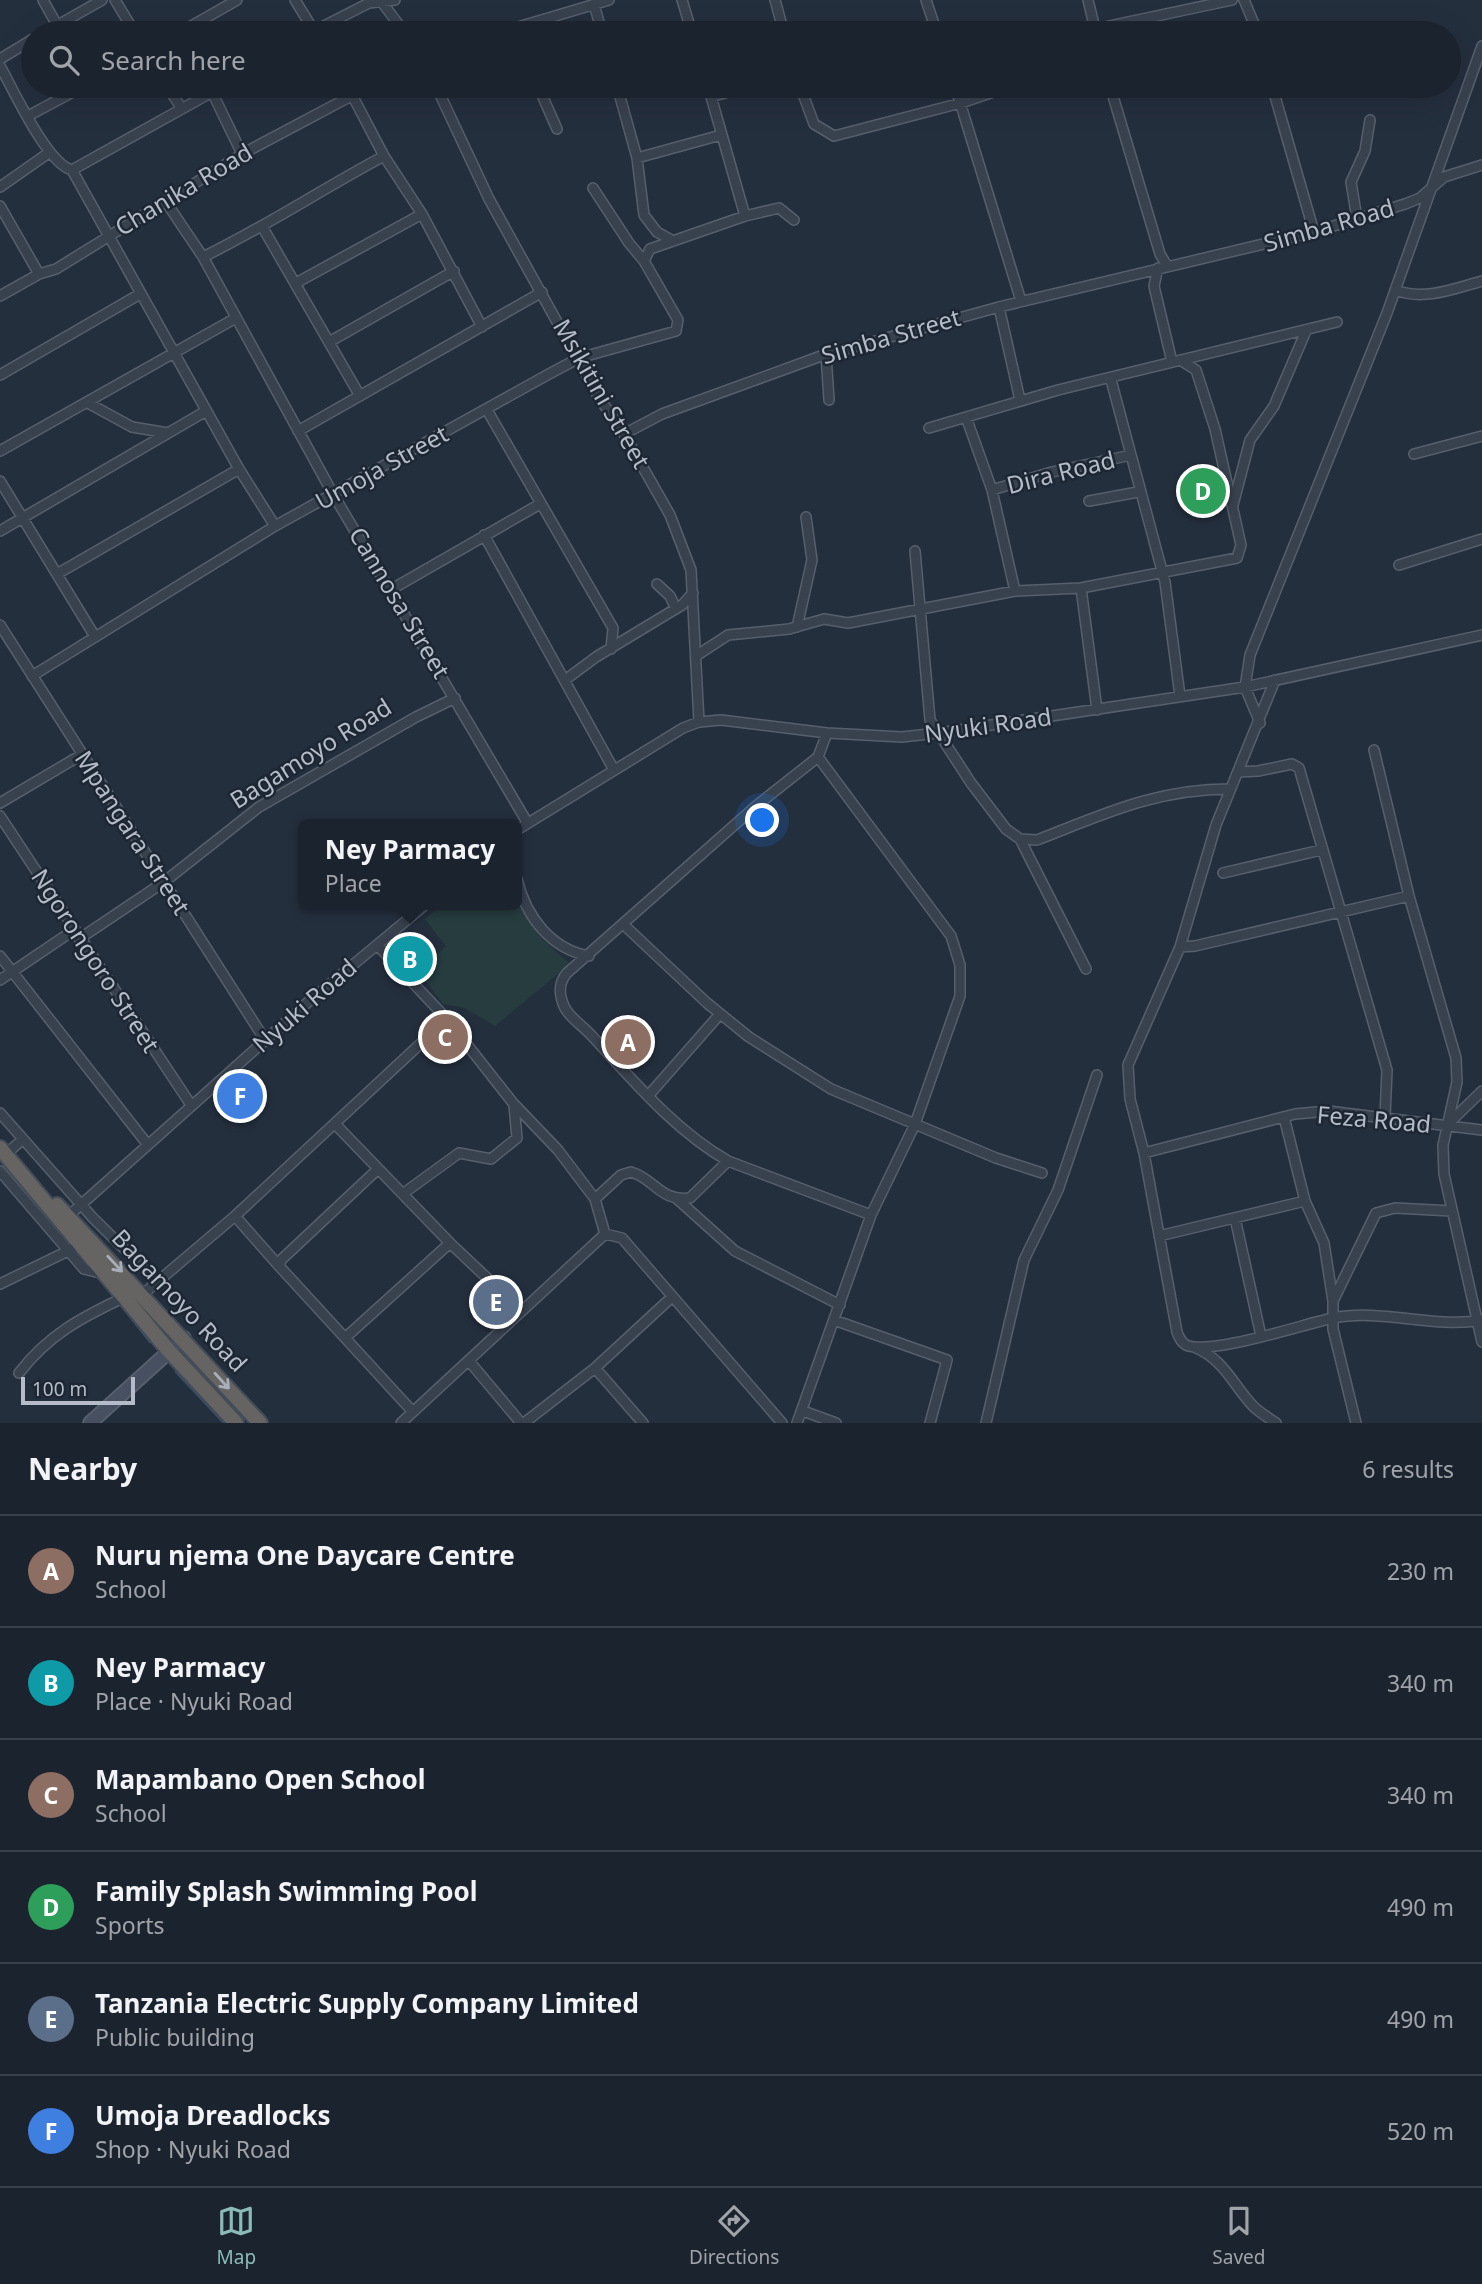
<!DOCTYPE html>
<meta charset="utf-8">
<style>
body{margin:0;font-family:"Noto Sans",sans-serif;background:#282f3a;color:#f1f3f6}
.scale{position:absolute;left:21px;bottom:18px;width:114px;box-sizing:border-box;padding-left:7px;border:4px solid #b4bcc9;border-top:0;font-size:19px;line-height:24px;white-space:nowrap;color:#b4bcc9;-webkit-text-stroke:5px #1d2633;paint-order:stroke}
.you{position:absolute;left:763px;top:821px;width:24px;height:24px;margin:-18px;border:5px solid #fff;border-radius:50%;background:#1a73e8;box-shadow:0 0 0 10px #1a73e833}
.badge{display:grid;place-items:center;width:46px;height:46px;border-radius:50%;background:#8bbbb9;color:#fff;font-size:23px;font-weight:700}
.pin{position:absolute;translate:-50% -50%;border:4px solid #fff;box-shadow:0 2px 7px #0006}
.popup{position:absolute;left:298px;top:819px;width:224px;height:91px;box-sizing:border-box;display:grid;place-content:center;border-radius:10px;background:#1b232e;filter:drop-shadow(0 2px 5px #0005);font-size:23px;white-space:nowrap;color:#a0a4aa}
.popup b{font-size:26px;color:#f1f3f6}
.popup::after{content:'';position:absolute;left:50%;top:100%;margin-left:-14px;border:14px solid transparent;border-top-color:#1b232e}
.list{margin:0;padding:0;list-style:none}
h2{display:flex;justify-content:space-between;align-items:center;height:91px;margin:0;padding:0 28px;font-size:30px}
h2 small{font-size:23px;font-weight:400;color:#a0a4aa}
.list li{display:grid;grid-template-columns:46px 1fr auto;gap:21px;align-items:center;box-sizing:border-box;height:112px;padding:0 28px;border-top:2px solid #39404a}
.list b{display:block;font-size:26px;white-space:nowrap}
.list p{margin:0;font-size:23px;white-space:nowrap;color:#a0a4aa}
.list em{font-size:23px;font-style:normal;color:#a0a4aa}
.icon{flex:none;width:38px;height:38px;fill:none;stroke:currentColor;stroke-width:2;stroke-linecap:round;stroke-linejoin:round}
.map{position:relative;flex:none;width:1482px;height:1423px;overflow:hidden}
.search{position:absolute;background:#1b232e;box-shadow:0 7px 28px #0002;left:21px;right:21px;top:21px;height:77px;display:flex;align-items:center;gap:18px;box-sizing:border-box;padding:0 24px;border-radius:38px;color:#a0a4aa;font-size:26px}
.sheet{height:763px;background:#1b232e}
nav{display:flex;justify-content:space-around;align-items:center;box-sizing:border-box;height:98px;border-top:2px solid #39404a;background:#1b232e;font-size:19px;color:#a0a4aa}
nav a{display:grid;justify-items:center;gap:4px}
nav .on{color:#8bbbb9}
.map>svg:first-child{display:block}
.green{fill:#263c3f}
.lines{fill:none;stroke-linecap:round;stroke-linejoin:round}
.stream{stroke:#394c67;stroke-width:2.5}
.minor-casing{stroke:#565f6c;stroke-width:12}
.secondary-casing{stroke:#565f6c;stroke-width:16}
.trunk-casing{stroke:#434c59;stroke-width:18}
.minor{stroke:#38414e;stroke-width:9}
.secondary{stroke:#465061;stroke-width:12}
.trunk{stroke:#656462;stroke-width:14}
.oneway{stroke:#a8afba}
.labels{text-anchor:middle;stroke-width:5;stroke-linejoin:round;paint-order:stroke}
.street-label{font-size:24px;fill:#b4bcc9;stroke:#1d2633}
</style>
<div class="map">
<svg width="1482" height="1423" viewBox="0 0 1482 1423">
<rect width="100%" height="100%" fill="#242f3e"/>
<path class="green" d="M517,893l23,44 30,27 -75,62 -30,-18 -22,-4 -24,-32 27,-26 -21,-27 17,-14h75z"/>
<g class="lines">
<path class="stream" d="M0,1160l25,29
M120,1304l30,38
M176,1372l48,51"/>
<defs>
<path id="minor" d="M43,0l14,25
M115,0l20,33
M295,0l19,31
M682,0l10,33
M775,0l9,33
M926,0l11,33
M1088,0l8,33
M1244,0l14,33
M381,1l24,32
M594,4l8,29
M1095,29l137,-29
M44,33l58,-33
M179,33l58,-33
M310,33l59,-30 26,-3
M498,33l111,-33
M0,59l33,-20
M0,66c13,23 47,98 72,104l167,299 36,57
M167,86l15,23
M436,86l53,113 109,197 26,38 46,81 21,55 8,152
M538,86l19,43
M617,86l20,72 7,57 13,17 16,9
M708,86l37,130
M800,86l14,38 20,12 127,-33 50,-17
M955,86l66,215
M1110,86l50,168 7,12
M1272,86l42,146
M212,92l30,62
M352,95l32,61 38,58 60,113
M711,97l37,-11
M28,116l56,-30
M637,158l84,-23
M72,170l151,-84
M0,187l50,-35
M166,202l37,55 130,237 194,328
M0,206l39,68
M1357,219l-6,-37 14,-31 5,-31
M263,228l97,168
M203,257c62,-30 119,-68 181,-101
M644,261l6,-12 95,-33 34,-8 15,12
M1158,268l-4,18 18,76
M296,283l126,-69
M1395,290c29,11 58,-1 87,-9
M0,296l39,-22 17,-5 186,-115 128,-68
M999,307l21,93
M329,342l125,-71
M826,355l3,45
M0,375l140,-81
M1111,380l54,202 15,114
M88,403l44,24 36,6
M487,410l126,218 -2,21
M966,417l26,73 23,101
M929,428l129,-38 279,-68
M298,431l244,-139
M624,434l38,-20 159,-58 178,-49 315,-75 91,-28 15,-6 24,-21 38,-12
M0,451l234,-132
M1414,454l68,-18
M0,481l94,154
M992,490l60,-18 79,-17
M1089,501l49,-9
M1233,505l17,-65 24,-34 32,-75
M0,531l206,-120
M484,535l130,235
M915,551l15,169 41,63 35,46 14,10 17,1c67,-26 119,-51 193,-51
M1399,565l83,-26
M57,574l182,-105
M657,584l13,12 6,13
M1081,588l16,122
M392,589l148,-85
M0,625l265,415
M797,627l15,-67 -6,-43
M696,656l32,-21 61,-6 35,-10 24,4 167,-32 66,-3 156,-30 4,-13 -26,-116 -19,-59 -16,-10
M32,676l243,-150 274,-152 30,-16 97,-27 2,-11 -34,-59 -15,-18 -36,-55
M565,680l31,-23 86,-52 11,-12
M1275,680l-59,145 -36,122 -52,118 2,34 14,54 33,179c2,6 4,10 9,13 23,11 118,-21 147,-27 49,-10 100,11 149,2
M1260,723l-15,-36 5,-32 137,-342 95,-267
M827,733l-9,24 -62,49 -189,167c-9,10 -8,23 -2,35 5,10 18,18 26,27 42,45 83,95 137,126l143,54
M1374,750l35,146 47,162 1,24 -14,63 1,29 38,168
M1238,772l20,-1 34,-7 7,4 88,302 -2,47
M0,803l81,-48
M0,816l191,289
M517,830l166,-102 16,-6 22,-2 106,13 75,4 36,-4 307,-46 237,-52
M1020,839l66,130
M1223,873l98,-23
M517,879c9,38 34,70 72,77
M624,925l83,78 42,34 82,52 165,69 46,15
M79,939l85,-57 95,-75 157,-90 39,-19
M377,945l70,74 66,84 45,47 37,49 10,35
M1180,947l15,-1 214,-50
M0,956l148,189
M0,980l74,-50
M648,1096l72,-82
M0,1113l93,105 65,64
M1284,1117l21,84 19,42 9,58v28l23,94
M336,1125l114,118 72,68
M1447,1125l35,-34
M1144,1153l151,-39 33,-3 154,19
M6,1154l17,-15
M378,1169l-97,91 -2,6 134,146
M0,1171l84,98 20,5
M404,1193l55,-40 32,6 26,-21 -3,-33
M676,1198l59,53 105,54
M595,1199l26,-24 10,-3c23,6 29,30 59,26l38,-37
M235,1216l44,50
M1235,1218l26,118
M65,1219l242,-216 118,-98
M1159,1236l146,-35
M0,1284l74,-36
M143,1294l92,-78 212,-197
M1333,1301l43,-88 19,-5 57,3
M834,1320l113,40 -17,63
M346,1337l104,-94
M1194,1347c30,12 39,38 59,59 7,7 16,12 23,17
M469,1361l52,62
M595,1368l48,55
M19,1373c29,-38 63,-56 106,-76
M803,1411l33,12
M401,1423l204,-189 17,4 160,185
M524,1423l71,-55 77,-71
M797,1423l74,-208 44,-91 45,-128v-31l-9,-29 -133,-179
M986,1423l38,-163 34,-70 39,-115"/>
<path id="secondary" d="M90,1423l94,-85"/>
<path id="trunk" d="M0,1148l169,203 67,72
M57,1205l203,218"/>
</defs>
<use href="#minor" class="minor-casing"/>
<use href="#secondary" class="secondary-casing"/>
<use href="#trunk" class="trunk-casing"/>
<use href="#minor" class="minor"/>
<use href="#secondary" class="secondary"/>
<use href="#trunk" class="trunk"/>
</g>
<defs><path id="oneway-shaft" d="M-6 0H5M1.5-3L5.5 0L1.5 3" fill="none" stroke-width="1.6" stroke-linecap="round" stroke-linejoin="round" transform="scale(1.75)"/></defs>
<g class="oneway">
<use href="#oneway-shaft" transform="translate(115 1264) rotate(47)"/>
<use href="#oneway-shaft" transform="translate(222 1381) rotate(48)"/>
</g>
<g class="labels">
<g class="street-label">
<text transform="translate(184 190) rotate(-31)" y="8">Chanika Road</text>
<text transform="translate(1329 226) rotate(-16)" y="8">Simba Road</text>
<text transform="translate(891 337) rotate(-16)" y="8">Simba Street</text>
<text transform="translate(601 394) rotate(60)" y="8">Msikitini Street</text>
<text transform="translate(382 468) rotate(-29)" y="8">Umoja Street</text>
<text transform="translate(1061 473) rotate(-14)" y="8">Dira Road</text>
<text transform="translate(399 603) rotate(59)" y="8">Cannosa Street</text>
<text transform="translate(988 726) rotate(-8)" y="8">Nyuki Road</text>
<text transform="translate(311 754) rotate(-32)" y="8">Bagamoyo Road</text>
<text transform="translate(132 833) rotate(57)" y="8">Mpangara Street</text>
<text transform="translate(95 961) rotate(57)" y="8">Ngorongoro Street</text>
<text transform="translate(305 1006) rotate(-41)" y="8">Nyuki Road</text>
<text transform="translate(1374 1120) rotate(5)" y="8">Feza Road</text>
<text transform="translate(179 1301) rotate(47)" y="8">Bagamoyo Road</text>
</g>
</g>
</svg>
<div class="scale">100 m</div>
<div class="you"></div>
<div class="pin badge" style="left:628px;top:1042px;background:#8d6e63">A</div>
<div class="pin badge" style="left:410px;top:959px;background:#0f9aa8">B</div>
<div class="popup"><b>Ney Parmacy</b>Place</div>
<div class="pin badge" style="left:445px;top:1037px;background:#8d6e63">C</div>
<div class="pin badge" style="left:1203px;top:491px;background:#2e9e5b">D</div>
<div class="pin badge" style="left:496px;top:1302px;background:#5c6f8a">E</div>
<div class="pin badge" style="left:240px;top:1096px;background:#3f7fe0">F</div>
<div class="search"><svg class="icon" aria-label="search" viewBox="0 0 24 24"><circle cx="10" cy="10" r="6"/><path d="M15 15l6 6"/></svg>Search here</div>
</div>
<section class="sheet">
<h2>Nearby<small>6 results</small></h2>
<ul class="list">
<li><span class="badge" style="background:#8d6e63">A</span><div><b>Nuru njema One Daycare Centre</b><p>School</p></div><em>230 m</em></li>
<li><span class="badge" style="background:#0f9aa8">B</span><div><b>Ney Parmacy</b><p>Place · Nyuki Road</p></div><em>340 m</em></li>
<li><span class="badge" style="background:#8d6e63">C</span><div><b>Mapambano Open School</b><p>School</p></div><em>340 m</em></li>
<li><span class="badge" style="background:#2e9e5b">D</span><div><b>Family Splash Swimming Pool</b><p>Sports</p></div><em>490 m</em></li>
<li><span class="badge" style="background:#5c6f8a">E</span><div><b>Tanzania Electric Supply Company Limited</b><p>Public building</p></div><em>490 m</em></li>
<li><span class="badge" style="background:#3f7fe0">F</span><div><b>Umoja Dreadlocks</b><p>Shop · Nyuki Road</p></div><em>520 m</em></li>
</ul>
</section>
<nav>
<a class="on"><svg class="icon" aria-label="map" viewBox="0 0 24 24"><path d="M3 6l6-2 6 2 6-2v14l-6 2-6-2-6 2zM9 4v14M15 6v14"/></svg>Map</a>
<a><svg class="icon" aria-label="directions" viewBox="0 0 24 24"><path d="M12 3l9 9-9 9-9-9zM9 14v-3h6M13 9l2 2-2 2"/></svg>Directions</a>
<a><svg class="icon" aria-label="saved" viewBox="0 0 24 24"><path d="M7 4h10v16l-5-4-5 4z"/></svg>Saved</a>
</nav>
